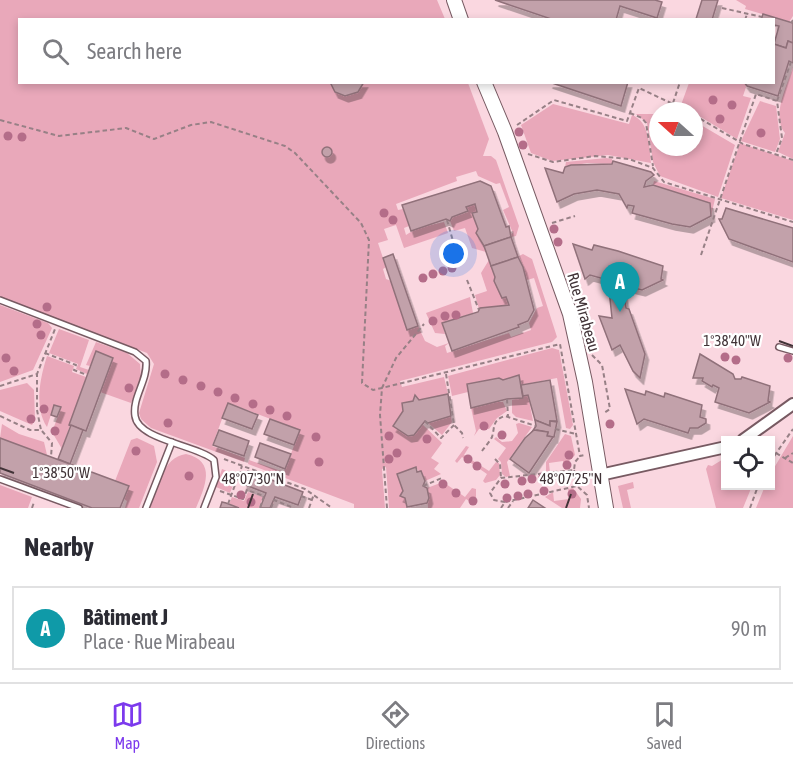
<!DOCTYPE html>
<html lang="en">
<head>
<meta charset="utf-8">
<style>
	:root { --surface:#fff; --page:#f7f7f7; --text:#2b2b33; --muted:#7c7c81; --line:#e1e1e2; --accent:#7c3aed }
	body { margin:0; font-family:"Asap Condensed",sans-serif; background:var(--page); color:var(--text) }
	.controls { position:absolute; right:18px; bottom:18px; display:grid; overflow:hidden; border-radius:0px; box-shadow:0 3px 9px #0003 }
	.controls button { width:54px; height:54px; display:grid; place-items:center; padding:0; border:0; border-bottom:2px solid var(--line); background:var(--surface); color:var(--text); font:30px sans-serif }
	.compass { position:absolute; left:649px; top:102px; width:54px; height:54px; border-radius:50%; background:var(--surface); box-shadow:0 3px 9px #0003; rotate:291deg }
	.you { position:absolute; left:454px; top:254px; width:21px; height:21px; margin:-15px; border:4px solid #fff; border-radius:50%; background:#1a73e8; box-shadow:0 0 0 9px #1a73e833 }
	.badge { display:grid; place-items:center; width:39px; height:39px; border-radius:50%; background:var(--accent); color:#fff; font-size:20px; font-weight:700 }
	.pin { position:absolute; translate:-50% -50px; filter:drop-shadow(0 2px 3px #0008) }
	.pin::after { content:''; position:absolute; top:32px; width:21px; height:18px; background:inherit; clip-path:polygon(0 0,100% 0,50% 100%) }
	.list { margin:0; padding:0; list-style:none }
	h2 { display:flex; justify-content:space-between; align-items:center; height:78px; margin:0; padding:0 24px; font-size:26px }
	h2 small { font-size:20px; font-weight:400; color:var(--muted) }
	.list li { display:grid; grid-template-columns:39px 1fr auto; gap:18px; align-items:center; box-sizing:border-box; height:84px; margin:0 12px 12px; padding:0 12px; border:2px solid var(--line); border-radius:0px }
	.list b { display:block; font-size:22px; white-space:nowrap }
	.list p { margin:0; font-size:20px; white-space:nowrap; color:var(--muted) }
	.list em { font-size:20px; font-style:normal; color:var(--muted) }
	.icon { flex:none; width:33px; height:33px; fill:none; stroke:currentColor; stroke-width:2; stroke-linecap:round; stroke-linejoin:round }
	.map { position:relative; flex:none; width:793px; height:508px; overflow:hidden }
	.search { position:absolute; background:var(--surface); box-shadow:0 3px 9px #0003; left:18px; right:18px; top:18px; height:66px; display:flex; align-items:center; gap:15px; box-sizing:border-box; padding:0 21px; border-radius:0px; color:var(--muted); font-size:22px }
	.sheet { height:174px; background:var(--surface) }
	nav { display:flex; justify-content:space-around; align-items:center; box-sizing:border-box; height:84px; border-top:2px solid var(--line); background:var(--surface); font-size:16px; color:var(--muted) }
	nav a { display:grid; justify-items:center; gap:3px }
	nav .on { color:var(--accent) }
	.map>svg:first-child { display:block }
	.green { fill:#e9a8ba }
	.building { fill:#c2a1aa; stroke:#90717a; stroke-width:1.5; filter:url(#shadow) }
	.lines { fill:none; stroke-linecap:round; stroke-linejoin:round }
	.service-casing { stroke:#775a62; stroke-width:8 }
	.minor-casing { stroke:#775a62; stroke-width:14 }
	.tertiary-casing { stroke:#775a62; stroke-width:16 }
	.path { stroke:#978086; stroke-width:2; stroke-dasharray:4.5 3; stroke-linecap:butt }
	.service { stroke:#fff; stroke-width:5 }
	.minor { stroke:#fff; stroke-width:10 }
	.tertiary { stroke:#fff; stroke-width:14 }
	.tree { fill:#b46d89 }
	.ticks { fill:none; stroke:#413337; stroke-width:2 }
	.labels { text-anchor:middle; stroke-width:4.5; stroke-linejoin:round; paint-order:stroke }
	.street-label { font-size:16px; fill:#413337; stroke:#fff }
	.ticks-label { font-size:15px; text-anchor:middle; fill:#413337; stroke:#fff; stroke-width:4.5; stroke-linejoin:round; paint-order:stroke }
</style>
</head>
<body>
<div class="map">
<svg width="793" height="508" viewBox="0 0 793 508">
	<defs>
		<filter id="shadow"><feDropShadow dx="3.5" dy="6" stdDeviation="0" flood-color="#0004"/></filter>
	</defs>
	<rect width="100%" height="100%" fill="#fad7e0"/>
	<!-- green -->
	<g class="green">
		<polygon points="0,0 437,0 445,19 20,20 20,82 468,83 489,139 483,156 491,156 496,160 519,226 516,236 511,237 510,234 513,233 503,210 509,207 500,183 496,184 478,176 476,171 456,177 457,181 396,204 398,210 403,209 409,226 404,228 406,235 417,228 444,222 448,233 404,248 396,225 384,229 388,240 378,243 386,267 383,269 386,279 391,281 407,329 418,326 425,341 437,347 449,343 445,346 447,353 509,333 511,337 531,330 529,323 537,308 543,306 534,278 527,280 519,256 523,254 532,259 557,337 552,342 400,381 402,387 444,377 448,394 419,400 415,395 413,401 402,403 403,411 393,425 408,436 414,435 422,424 442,443 431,458 439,463 434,469 441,474 425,481 416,467 397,474 403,491 400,496 405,498 407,508 389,508 386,467 382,469 385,508 354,508 354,504 248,464 249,460 284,472 300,430 228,403 212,446 245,458 244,462 151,428 141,419 139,413 154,364 147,353 0,297"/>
		<polygon points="736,0 793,0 793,16 789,22 745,9 746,6"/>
		<path d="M793,67V159L778,152L785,133C771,116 787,86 793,67Z"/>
		<polygon points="689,83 747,84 743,96 751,98 737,139 681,105"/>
		<polygon points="760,101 776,106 780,139 775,152 741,141"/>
		<path d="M553,104L629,124L632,115C650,122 649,146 651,163L608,155L552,161L531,153L521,125Z"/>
		<polygon points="636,114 658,114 658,147 694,147 694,121 735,145 718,197 660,176 653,162 647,123"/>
		<polygon points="740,143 793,161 793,220 721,198"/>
		<polygon points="606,158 612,159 612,164 587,163 565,167 566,162"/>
		<polygon points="654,181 715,199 711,216 710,203 653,185"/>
		<polygon points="475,204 477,212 473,214 478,229 476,233 480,236 486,252 472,248 465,228 454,231 450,221 452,217 468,212 466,207"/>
		<polygon points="489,260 495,277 494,281 502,298 506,297 509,305 479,309 475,295 487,291 481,273"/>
		<polygon points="470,297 473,313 442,323 445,334 435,333 426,313"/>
		<polygon points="0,305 48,323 52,328 33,370 0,382"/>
		<polygon points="59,329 89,340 80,367 89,370 87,374 76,369 78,364 49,353"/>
		<polygon points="96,342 127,353 140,364 141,380 131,403 100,392 113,358 96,351 90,366 86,365"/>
		<polygon points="552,348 559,350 573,425 570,429 566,428 557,378 521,385 519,375 503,380 498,378 467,384 468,392 452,396 448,376"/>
		<path d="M47,356L74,366L72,372L86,377L62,449L52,432L61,408L54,405L47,427C34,407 40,378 47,356Z"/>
		<polygon points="27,383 34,390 35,419 32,425 0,411 0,390"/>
		<polygon points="528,395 533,421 516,417 512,413 512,400"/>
		<polygon points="491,402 503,402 507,411 497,418 489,429 479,429 474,436 476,431 471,408"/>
		<polygon points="451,416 452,422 442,435 428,423"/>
		<polygon points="519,423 532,427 507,462 510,476 506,477 502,474 501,462 498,459 506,448 494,439 496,437 502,442 512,441 518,433 516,424"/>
		<polygon points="2,424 19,434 44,442 47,455 0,438"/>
		<polygon points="565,434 571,436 575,455 569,461 569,469 565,470 563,461 549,463 550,473 546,473 546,462"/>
		<polygon points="793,436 793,508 756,508 765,486 770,486 771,473"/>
		<polygon points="137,438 154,446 157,462 139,508 125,508 127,501 124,499 129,486 115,481 131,440"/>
		<polygon points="466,446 469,447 464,455 489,471 496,462 499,463 500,475 496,480 485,483 483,481 487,474 462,457 457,463 455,461"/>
		<path d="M186,454C217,461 205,487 196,508H150C158,489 162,457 186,454Z"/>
		<polygon points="725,458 726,486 752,486 743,508 716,508 706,469 708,465 712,466"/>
		<polygon points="222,469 237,475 230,493 216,487"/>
		<polygon points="443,482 465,497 472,488 476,489 476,503 475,505 466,499 460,508 428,508 427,488"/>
		<polygon points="633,482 634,488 627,490 631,508 623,508 618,486"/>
		<polygon points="0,485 32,497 28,508 0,508"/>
		<polygon points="573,488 581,499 580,508 562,508 545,497 553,492 554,501 569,499 568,489"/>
		<polygon points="248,492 263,497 259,508 239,508 229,504 232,497 244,501"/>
	</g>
	<!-- building -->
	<g class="building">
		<polygon points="495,0 655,0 662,2 657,18 620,6 616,20 554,20"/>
		<polygon points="702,0 718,0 712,20 696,19"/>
		<polygon points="763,14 793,23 793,43 788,41 786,48 774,44 779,26 774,25 774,20 761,20"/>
		<polygon points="788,41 793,43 793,63 789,61 778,96 747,86 744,82 774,82 774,44 786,48"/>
		<polygon points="330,82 364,82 358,92 345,96 335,92"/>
		<polygon points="549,82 628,82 621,106"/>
		<circle cx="327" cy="152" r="5"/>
		<polygon points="613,161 651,172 654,175 646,181 644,187 653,185 710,203 711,216 690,227 672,224 632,213 634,206 628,205 627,208 619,194 597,190 574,194 557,202 545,168 563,173 565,167 571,165 612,164"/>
		<polygon points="480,181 491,186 506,227 509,226 511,237 484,246 476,233 478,229 472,213 477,212 475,204 466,207 468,211 452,217 450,221 446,219 411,231 402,205"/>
		<polygon points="726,208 793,228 793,262 729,239 719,219 722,219"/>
		<polygon points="511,237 518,257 491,266 484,246"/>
		<polygon points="573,244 592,250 594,245 618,251 663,266 661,279 663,280 642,290 622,285 626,308 629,309 645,354 640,378 633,371 620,345 612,350 599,316 612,318 608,280 590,275 585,279"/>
		<polygon points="393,254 418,326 407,330 383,258"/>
		<polygon points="518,257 523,267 534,310 528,321 518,325 519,327 452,351 442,323 478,312 480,308 509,305 506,297 502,298 494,281 495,277 491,266"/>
		<polygon points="96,351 113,358 86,431 69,425"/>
		<polygon points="700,354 733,374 735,379 741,379 742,377 770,386 768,401 770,402 749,413 715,402 719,388 713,385 712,387 702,381 703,378 693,378"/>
		<polygon points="519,375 523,398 507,399 471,408 467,384 499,378 503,380"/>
		<polygon points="550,380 557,421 550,421 550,426 535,420 528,395 523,396 521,385"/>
		<polygon points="625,389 645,395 646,391 664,397 665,393 702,405 700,417 706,419 706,423 698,428 690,428 688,433 644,419 637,424"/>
		<polygon points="448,394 451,416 428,423 425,421 414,435 408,436 393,426 403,411 402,403 413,401 415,395 419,400"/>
		<polygon points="228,403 258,415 252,429 222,418"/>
		<polygon points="54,405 61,407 57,417 51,415"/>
		<polygon points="270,419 300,430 294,445 264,434"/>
		<polygon points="535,420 550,426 550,421 557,422 554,437 547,436 548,432 537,430 532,432 536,426"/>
		<polygon points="71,425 83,430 70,464 58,459"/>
		<polygon points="219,430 249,441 244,456 213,445"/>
		<polygon points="534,430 548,432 547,436 553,437 529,473 510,459 525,438"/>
		<polygon points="0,438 129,486 120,508 92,508 0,473"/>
		<polygon points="260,443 291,454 285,469 255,457"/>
		<polygon points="416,467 417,472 421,471 425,481 423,486 427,488 429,498 427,503 407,507 405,498 400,496 403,491 397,474"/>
		<polygon points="248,471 303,492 298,505 275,497 270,508 260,508 266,493 243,484"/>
		<polygon points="533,500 545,508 528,508"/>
		<polygon points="222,502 226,503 239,508 220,508"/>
	</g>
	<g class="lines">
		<!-- service casing -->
		<g class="service-casing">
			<g id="service">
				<path d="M0,300L135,352L146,361C148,381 132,397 135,416C138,440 197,445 214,460L216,477L204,508"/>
				<polyline points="779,347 793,351"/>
				<polyline points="0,479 79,508"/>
				<polyline points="146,508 172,442"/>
			</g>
		</g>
		<!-- minor casing -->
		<g class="minor-casing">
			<g id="minor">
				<polyline points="743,440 793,404"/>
				<polyline points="600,475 726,447"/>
			</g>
		</g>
		<!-- tertiary casing -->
		<g class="tertiary-casing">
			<g id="tertiary">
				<polyline points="454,0 461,20"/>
				<polyline points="484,82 505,132 570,314 585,382 606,508"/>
			</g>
		</g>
		<!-- path -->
		<g class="path">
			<polyline points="722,8 762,17"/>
			<polyline points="623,19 626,20"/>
			<polyline points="745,20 747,14"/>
			<polyline points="791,23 793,20"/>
			<polyline points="777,101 791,62"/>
			<polyline points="673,103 680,82"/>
			<polyline points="630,113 642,118 646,123 653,166"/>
			<polyline points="694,115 743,144 793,160"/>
			<polyline points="0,120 59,136 126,128 154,139 191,125 211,122 285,146 295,153 361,223 369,240 362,383 373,390 382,388 560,344 580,456 585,455"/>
			<polyline points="517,125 554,100 627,121 639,88 688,111"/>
			<polyline points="528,154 553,162 595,156 629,159 653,168 664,182 793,222"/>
			<polyline points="447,220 455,248"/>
			<polyline points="552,223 575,216"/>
			<polyline points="701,255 756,94 777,101 782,138 776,154"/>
			<polyline points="467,280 479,310"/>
			<polyline points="45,353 76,365 74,370 87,375"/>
			<polyline points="592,355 602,365 610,409 604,413"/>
			<polyline points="446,374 454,425 462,433 463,438"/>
			<polyline points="0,386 37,374 55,329"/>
			<polyline points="507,399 508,417"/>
			<polyline points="0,416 30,430 41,430 37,410 37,374"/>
			<polyline points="425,421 441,438 454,425"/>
			<polyline points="555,429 576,434"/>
			<polyline points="42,431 52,443 51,457"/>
			<path d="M482,451C485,447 490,441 492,437C495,427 492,420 505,416L536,426"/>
			<polyline points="776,453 793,463"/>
			<polyline points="785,458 793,453"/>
			<polyline points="224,459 305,489 332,508"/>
			<polyline points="495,459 500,464 501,478"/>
			<polyline points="770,462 793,429"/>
			<polyline points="574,470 577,485"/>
			<polyline points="240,472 247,475"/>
			<polyline points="423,486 442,478"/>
			<polyline points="220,491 243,499 247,490 264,496 260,508"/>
			<polyline points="301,496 312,500"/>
			<polyline points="505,502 494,500 490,493 501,478 574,470 575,462 580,456"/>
			<polyline points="228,504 242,466"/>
			<polyline points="32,508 34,502"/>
			<polyline points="271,508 274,500 294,508"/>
			<polyline points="309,508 314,494"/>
			<polyline points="387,508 380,415 382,388 396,358 424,324"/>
			<polyline points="501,508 505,502 577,486 587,495 589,508"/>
			<polyline points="508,508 513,501"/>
			<polyline points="750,508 758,486"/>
		</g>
		<!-- service -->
		<use href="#service" class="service"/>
		<!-- minor -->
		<use href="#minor" class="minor"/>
		<!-- tertiary -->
		<use href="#tertiary" class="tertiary"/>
	</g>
	<!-- trees -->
	<g class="tree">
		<circle cx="713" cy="100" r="4.5"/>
		<circle cx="732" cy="105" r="4.5"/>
		<circle cx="720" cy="119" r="4.5"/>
		<circle cx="519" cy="132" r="4.5"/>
		<circle cx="761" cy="133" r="4.5"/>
		<circle cx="8" cy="136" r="4.5"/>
		<circle cx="22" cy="137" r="4.5"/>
		<circle cx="523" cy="145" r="4.5"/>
		<circle cx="384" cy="213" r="4.5"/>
		<circle cx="393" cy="220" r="4.5"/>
		<circle cx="554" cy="229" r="4.5"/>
		<circle cx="558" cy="242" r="4.5"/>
		<circle cx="452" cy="268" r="4.5"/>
		<circle cx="443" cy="271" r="4.5"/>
		<circle cx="433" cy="274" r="4.5"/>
		<circle cx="423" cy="278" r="4.5"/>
		<circle cx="47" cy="307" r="4.5"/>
		<circle cx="456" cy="315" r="4.5"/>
		<circle cx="445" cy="316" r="4.5"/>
		<circle cx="433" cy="321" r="4.5"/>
		<circle cx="37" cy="324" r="4.5"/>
		<circle cx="41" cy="335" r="4.5"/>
		<circle cx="725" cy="357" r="4.5"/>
		<circle cx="6" cy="358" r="4.5"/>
		<circle cx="788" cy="358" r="4.5"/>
		<circle cx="736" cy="360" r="4.5"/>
		<circle cx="14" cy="371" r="4.5"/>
		<circle cx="165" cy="374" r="4.5"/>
		<circle cx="183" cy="380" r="4.5"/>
		<circle cx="201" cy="386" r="4.5"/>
		<circle cx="129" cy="388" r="4.5"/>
		<circle cx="218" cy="392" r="4.5"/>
		<circle cx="235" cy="398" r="4.5"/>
		<circle cx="253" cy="404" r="4.5"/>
		<circle cx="44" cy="409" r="4.5"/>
		<circle cx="270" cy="410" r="4.5"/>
		<circle cx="287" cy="416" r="4.5"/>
		<circle cx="31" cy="419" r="4.5"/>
		<circle cx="168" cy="423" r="4.5"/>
		<circle cx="610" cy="424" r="4.5"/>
		<circle cx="484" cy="426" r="4.5"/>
		<circle cx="55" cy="431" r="4.5"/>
		<circle cx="502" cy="435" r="4.5"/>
		<circle cx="389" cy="436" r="4.5"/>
		<circle cx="316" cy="437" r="4.5"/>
		<circle cx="427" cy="439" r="4.5"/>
		<circle cx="136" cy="451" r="4.5"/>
		<circle cx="397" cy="453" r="4.5"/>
		<circle cx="569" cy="455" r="4.5"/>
		<circle cx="389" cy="459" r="4.5"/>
		<circle cx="468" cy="459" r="4.5"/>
		<circle cx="319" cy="462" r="4.5"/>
		<circle cx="567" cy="465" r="4.5"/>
		<circle cx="477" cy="466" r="4.5"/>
		<circle cx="189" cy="476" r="4.5"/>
		<circle cx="543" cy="477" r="4.5"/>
		<circle cx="532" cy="479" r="4.5"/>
		<circle cx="522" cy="481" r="4.5"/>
		<circle cx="443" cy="484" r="4.5"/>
		<circle cx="505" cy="484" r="4.5"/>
		<circle cx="544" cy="491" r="4.5"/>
		<circle cx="456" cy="493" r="4.5"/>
		<circle cx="528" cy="494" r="4.5"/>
		<circle cx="572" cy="494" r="4.5"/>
		<circle cx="241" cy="495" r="4.5"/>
		<circle cx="518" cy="496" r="4.5"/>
		<circle cx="507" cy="498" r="4.5"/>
		<circle cx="473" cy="501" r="4.5"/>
		<circle cx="251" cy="502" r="4.5"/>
	</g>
	<!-- ticks -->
	<path class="ticks" d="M779,341L793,346M0,468L14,473M248,508L253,494M566,508L571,494"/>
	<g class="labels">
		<!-- street labels -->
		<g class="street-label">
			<text transform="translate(584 312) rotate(74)" y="6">Rue Mirabeau</text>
		</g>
	</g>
	<g class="ticks-label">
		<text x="732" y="346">1°38'40"W</text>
		<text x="61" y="478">1°38'50"W</text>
		<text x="253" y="484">48°07'30"N</text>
		<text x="571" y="484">48°07'25"N</text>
	</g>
</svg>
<div class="controls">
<button><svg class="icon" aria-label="locate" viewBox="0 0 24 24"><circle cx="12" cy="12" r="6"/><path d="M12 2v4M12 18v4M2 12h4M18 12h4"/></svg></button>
</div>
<svg class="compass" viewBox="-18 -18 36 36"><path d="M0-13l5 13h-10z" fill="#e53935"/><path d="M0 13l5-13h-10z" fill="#7c7c81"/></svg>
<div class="you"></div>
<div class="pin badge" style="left:620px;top:312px;background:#0f9aa8">A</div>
<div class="search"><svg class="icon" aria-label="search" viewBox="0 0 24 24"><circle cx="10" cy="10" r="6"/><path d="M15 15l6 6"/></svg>Search here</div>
</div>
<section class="sheet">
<h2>Nearby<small></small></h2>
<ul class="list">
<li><span class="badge" style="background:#0f9aa8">A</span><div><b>Bâtiment J</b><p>Place · Rue Mirabeau</p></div><em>90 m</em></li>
</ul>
</section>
<nav>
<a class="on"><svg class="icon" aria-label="map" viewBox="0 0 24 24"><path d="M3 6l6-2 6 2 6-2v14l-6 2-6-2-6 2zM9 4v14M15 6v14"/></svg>Map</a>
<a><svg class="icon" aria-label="directions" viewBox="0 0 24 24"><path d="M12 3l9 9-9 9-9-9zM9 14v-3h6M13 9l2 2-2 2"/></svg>Directions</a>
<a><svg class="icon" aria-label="saved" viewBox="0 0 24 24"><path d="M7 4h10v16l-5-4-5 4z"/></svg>Saved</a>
</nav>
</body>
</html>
